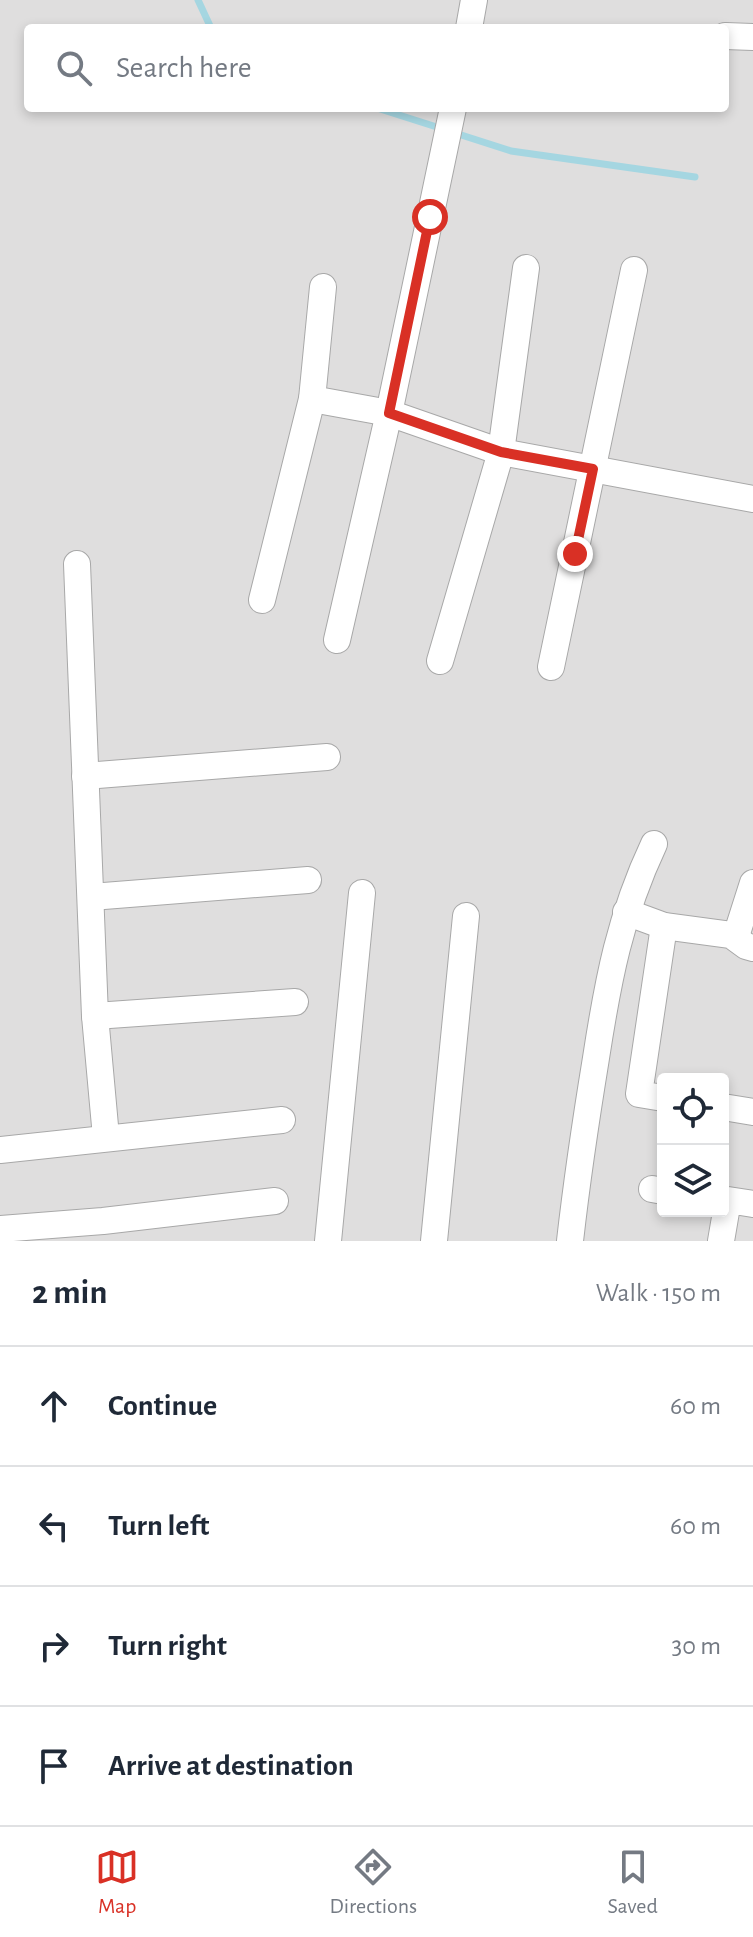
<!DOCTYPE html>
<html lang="en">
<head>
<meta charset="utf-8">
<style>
	:root { --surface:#fff; --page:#f2f2f3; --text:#1f2937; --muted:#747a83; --line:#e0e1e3; --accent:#d93025 }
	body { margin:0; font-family:"Alegreya Sans",sans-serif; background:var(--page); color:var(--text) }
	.controls { position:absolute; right:24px; bottom:24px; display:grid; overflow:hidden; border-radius:8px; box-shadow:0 4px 12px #0003 }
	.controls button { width:72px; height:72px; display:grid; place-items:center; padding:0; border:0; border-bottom:2px solid var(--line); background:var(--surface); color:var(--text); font:40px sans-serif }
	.stop { position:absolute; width:24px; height:24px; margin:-18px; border:6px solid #d93025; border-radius:50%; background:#fff }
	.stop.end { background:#d93025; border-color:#fff; box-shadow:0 2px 8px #0008 }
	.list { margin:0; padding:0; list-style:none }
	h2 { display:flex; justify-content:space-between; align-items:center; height:104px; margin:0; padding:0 32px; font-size:34px }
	h2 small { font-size:26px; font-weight:400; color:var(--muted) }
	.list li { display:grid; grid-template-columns:52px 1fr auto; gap:24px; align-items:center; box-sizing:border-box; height:120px; padding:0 32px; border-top:2px solid var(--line) }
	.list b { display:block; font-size:30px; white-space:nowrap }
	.list em { font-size:26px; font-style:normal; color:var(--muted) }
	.icon { flex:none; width:44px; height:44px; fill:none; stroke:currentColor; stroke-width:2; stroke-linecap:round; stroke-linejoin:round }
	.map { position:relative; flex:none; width:753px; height:1241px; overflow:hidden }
	.search { position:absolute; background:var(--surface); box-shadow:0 4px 12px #0003; left:24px; right:24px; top:24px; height:88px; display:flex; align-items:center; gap:20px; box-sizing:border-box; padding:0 28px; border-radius:8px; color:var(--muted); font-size:30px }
	.sheet { height:584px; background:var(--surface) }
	nav { display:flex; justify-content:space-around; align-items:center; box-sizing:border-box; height:112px; border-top:2px solid var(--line); background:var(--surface); font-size:22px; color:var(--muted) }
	nav a { display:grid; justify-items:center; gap:4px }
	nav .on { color:var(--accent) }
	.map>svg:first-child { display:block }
	.residential { fill:#dfdede; fill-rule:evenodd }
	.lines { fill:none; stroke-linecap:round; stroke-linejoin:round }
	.stream { stroke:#a5d6e1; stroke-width:7 }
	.minor-casing { stroke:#a8a8a8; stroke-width:28 }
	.minor { stroke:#fff; stroke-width:26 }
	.route { stroke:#d93025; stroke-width:10 }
</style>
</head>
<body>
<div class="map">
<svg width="753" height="1241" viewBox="0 0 753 1241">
	<rect width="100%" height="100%" fill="#f2eee7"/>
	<!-- residential -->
	<path class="residential" d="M0,0H753V1241H0ZM28,28H725V108H28ZM663,1079H723V1211H663Z"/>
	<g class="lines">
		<!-- stream -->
		<g class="stream">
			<polyline points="198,0 211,28"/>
			<polyline points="377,108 443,129"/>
			<polyline points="455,133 511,151 695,177"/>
		</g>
		<!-- minor casing -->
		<g class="minor-casing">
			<g id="minor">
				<polyline points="469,28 474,0"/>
				<polyline points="725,36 753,37"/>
				<polyline points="312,399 389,413 501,452 753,499"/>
				<polyline points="77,564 95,1016 106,1137"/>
				<polyline points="262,600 312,399 323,287"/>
				<polyline points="337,640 389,413 453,108"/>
				<polyline points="440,661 501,452 526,268"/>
				<polyline points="551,667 634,270"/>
				<polyline points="85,776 327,757"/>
				<polyline points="91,897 308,880"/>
				<polyline points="626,912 664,926 731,935 746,946 753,948"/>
				<polyline points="731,935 738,930 753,883"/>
				<polyline points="95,1016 295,1002"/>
				<polyline points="663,1098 639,1094 664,926"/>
				<polyline points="723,1107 753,1112"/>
				<polyline points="0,1150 282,1120"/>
				<polyline points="652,1189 663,1191"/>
				<polyline points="0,1229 103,1221 275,1201"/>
				<polyline points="328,1241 362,893"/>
				<polyline points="434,1241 466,916"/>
				<path d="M570,1241C577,1179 586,1119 596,1058C608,980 620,916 654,844"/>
				<polyline points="721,1241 728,1200 753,1204"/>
			</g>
		</g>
		<!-- minor -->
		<use href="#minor" class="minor"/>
	</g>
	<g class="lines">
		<!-- route -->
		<polyline class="route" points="430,217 389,413 501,452 593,469 575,554"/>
	</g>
</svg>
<div class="controls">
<button><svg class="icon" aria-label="locate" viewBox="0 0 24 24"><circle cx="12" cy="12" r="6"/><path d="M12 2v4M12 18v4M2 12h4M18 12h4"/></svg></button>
<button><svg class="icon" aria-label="layers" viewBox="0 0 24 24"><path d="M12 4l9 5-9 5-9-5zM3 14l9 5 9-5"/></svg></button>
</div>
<div class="stop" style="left:430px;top:217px"></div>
<div class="stop end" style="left:575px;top:554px"></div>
<div class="search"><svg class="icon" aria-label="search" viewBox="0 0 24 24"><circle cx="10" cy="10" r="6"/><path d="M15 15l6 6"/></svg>Search here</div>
</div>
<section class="sheet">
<h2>2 min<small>Walk · 150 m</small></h2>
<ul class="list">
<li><svg class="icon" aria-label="ahead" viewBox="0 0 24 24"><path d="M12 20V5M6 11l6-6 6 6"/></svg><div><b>Continue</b></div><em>60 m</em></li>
<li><svg class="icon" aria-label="left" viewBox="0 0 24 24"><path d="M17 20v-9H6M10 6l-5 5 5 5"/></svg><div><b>Turn left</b></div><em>60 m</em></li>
<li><svg class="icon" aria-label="right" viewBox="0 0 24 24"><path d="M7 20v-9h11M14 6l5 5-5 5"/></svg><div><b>Turn right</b></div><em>30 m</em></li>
<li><svg class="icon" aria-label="arrive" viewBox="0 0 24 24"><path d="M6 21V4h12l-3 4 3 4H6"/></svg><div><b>Arrive at destination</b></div></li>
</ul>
</section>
<nav>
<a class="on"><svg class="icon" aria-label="map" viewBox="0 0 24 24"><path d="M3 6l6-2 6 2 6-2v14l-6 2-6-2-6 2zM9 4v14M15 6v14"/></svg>Map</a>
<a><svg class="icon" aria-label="directions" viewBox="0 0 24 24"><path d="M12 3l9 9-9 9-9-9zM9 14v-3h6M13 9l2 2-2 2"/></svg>Directions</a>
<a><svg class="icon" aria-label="saved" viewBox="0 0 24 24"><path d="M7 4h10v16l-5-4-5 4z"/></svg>Saved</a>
</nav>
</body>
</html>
